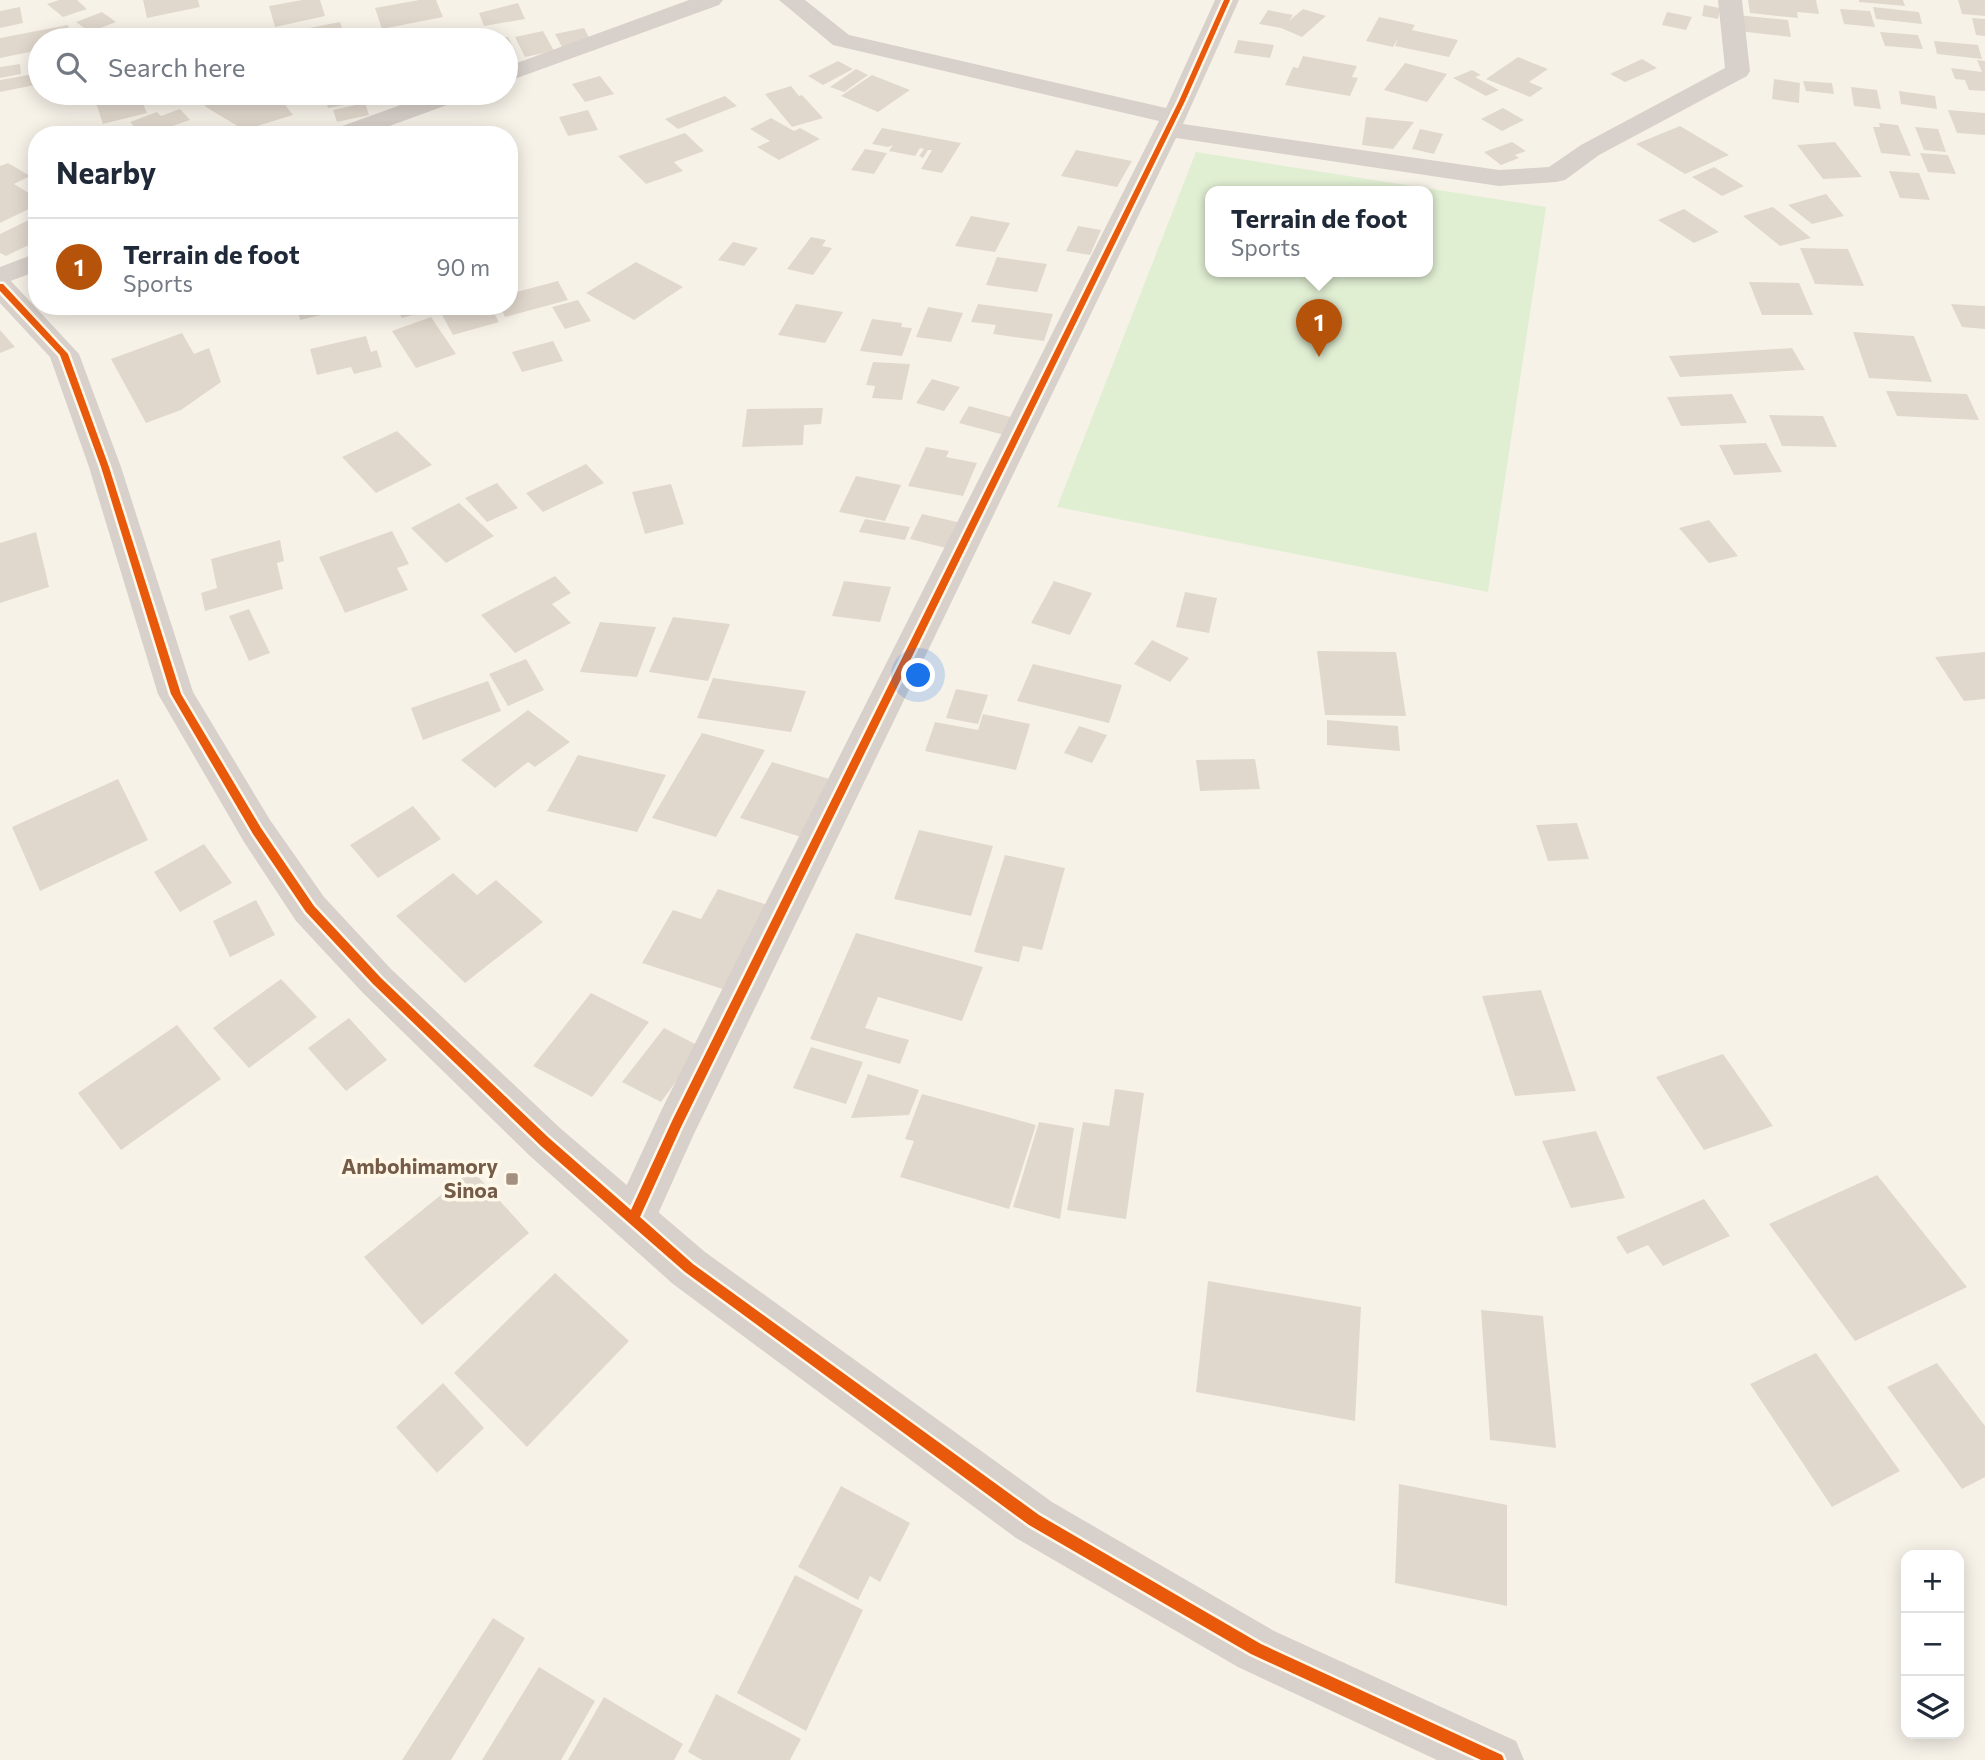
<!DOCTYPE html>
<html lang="en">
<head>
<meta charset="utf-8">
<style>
	:root { --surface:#fff; --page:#f6f6f7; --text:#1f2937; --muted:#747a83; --line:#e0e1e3; --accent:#b45309 }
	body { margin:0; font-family:Commissioner,sans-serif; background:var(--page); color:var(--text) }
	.controls { position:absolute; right:21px; bottom:21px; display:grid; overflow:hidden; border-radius:14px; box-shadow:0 4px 18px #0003 }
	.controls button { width:63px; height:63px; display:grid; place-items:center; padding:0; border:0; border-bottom:2px solid var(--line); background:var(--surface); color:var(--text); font:35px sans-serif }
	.you { position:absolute; left:919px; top:676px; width:24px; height:24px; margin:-18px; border:5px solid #fff; border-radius:50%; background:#1a73e8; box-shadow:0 0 0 10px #1a73e833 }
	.badge { display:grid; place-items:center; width:46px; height:46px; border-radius:50%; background:var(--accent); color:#fff; font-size:23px; font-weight:700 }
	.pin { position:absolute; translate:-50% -58px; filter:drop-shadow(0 2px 4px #0008) }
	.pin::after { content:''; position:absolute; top:37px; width:24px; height:21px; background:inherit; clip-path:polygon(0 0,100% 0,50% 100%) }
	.popup { position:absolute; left:1205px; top:186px; width:228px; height:91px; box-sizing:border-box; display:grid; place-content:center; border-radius:14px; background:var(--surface); filter:drop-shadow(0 2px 5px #0005); font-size:23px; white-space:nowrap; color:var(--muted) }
	.popup b { font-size:26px; color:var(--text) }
	.popup::after { content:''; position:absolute; left:50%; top:100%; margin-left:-14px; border:14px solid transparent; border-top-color:var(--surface) }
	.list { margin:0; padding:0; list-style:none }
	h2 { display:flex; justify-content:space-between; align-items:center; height:91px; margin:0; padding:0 28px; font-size:30px }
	h2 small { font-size:23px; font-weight:400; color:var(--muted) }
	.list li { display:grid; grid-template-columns:46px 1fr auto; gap:21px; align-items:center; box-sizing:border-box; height:98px; padding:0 28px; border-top:2px solid var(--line) }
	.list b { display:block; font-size:26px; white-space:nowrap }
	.list p { margin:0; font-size:23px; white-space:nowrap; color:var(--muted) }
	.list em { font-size:23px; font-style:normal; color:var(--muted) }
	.icon { flex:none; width:38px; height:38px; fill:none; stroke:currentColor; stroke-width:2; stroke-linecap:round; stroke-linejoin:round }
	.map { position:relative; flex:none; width:1985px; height:1760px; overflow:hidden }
	.search { position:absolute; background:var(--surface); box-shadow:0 4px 18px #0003; left:28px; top:28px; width:490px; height:77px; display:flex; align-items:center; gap:18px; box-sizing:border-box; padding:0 24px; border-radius:38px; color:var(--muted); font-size:26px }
	.panel { position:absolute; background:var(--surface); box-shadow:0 4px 18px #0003; left:28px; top:126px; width:490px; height:189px; border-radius:28px }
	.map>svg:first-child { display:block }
	.green { fill:#e0eed2; fill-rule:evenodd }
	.building { fill:#e1d8cd }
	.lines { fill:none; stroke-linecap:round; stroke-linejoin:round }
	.street { fill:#d8d0ca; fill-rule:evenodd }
	.secondary { fill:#d8d0ca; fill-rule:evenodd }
	.cycleway-casing { stroke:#fff8e9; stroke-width:5 }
	.cycleway { fill:#e8590c; fill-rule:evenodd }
	.poi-dot { fill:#a29080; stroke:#fff8e9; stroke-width:2.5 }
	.labels { text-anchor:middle; stroke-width:7; stroke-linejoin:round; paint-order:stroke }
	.poi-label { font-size:21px; font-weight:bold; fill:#755c48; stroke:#fff8e9; text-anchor:end }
</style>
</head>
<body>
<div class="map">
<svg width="1985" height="1760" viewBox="0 0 1985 1760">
	<rect width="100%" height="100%" fill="#f7f2e8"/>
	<!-- green -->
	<path class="green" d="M1196,152L1546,207L1488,592L1057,507ZM1210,191H1428V271H1210Z"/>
	<!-- building -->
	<g class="building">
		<polygon points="59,0 77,0 87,9 63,17 47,4"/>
		<polygon points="143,0 198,0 200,7 147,18"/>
		<polygon points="302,0 320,0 325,16 275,27 269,6"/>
		<polygon points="419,0 436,0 443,17 382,29 375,8"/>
		<polygon points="1748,0 1816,0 1819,14 1797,12 1798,18 1750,13"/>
		<polygon points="1859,0 1903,0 1905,6 1859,2"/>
		<polygon points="1958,0 1985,0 1985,16 1962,14"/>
		<polygon points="518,3 525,19 484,26 479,13"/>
		<polygon points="1704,5 1720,8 1718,19 1702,16"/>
		<polygon points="20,7 23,23 0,28 0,11"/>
		<polygon points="1873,7 1919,12 1922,24 1876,19"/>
		<polygon points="1303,9 1326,16 1302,37 1281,28 1259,24 1268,10 1293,15 1289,21"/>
		<polygon points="1840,9 1870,11 1875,27 1844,24"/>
		<polygon points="102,12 116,22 90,32 76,22"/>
		<polygon points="1667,12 1692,17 1686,30 1662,25"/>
		<polygon points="1736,15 1788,20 1791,37 1738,31"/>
		<polygon points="1379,17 1415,25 1412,30 1458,40 1449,57 1395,46 1398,38 1393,47 1366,41"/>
		<polygon points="1972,18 1985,19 1985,36 1976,35"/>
		<polygon points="340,22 346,40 303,40 299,30"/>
		<polygon points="68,25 70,40 40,40 40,50 0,58 0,38"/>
		<polygon points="584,28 591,41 562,47 555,34"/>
		<polygon points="291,30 294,39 256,40 255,37"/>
		<polygon points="226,31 230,40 192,40 192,39"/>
		<polygon points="543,31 554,51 525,57 515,37"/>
		<polygon points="1880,32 1918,35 1923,49 1885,46"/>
		<polygon points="508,37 516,53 506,55 506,40 498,39"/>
		<polygon points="1238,40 1274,45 1270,58 1234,53"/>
		<polygon points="1934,41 1978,45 1982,59 1937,54"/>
		<polygon points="1303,56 1357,66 1352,77 1358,78 1350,96 1285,85 1293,67 1298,68"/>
		<polygon points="1518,57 1548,69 1529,82 1543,88 1530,97 1486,79"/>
		<polygon points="1642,59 1657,68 1625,82 1610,74"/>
		<polygon points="1977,60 1985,61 1985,91 1969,90 1965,80 1955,79 1951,68 1982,72"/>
		<polygon points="838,61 853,69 823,85 808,76"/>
		<polygon points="1405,63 1447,74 1427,102 1384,90"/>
		<polygon points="20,64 21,74 0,78 0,67"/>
		<polygon points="856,69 868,75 844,92 830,87"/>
		<polygon points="1472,70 1481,75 1475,77 1499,90 1486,96 1453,78"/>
		<polygon points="40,73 40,84 0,92 0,80"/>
		<polygon points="872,75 910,90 878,112 841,96"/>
		<polygon points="600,76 614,94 585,102 572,84"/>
		<polygon points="1774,79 1800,83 1799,103 1772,99"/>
		<polygon points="1803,81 1832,83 1834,94 1806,91"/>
		<polygon points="791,86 799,96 802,95 823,118 792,127 765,94"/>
		<polygon points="1851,87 1877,90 1881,109 1854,106"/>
		<polygon points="1899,91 1935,96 1937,109 1901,104"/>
		<polygon points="138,93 147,113 103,124 96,103"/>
		<polygon points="197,93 276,93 293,115 244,130 206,107"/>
		<polygon points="323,93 356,93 359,102 328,108"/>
		<polygon points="360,93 398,93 399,96 363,103"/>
		<polygon points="725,96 737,106 678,129 665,119"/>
		<polygon points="365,103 369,115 337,122 333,110"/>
		<polygon points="1503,108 1524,120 1502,131 1481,119"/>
		<polygon points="180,109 190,120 146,135 141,135 130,122 157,112 161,116"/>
		<polygon points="588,110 598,130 568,136 559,117"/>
		<polygon points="1948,110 1985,113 1985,135 1957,133"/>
		<polygon points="1366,117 1414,122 1393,149 1362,145"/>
		<polygon points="771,118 794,131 800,128 820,139 779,160 757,147 770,141 750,129"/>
		<polygon points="1879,123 1898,125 1911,156 1881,153 1873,127 1880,127"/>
		<polygon points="1680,126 1729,155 1685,174 1636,144"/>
		<polygon points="1915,127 1938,129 1946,152 1924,150"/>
		<polygon points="882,128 961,143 942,173 921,169 932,150 928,150 923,158 919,156 924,149 920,148 915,156 889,151 893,145 888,147 872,144"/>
		<polygon points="1420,129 1443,134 1434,154 1412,149"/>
		<polygon points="685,133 704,151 674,162 683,171 646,184 618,156"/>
		<polygon points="1512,142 1526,151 1515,155 1519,158 1501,165 1484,152"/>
		<polygon points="1835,142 1862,177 1823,179 1797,145"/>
		<polygon points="865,149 887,153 874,174 851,170"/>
		<polygon points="1076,150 1132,161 1117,187 1061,176"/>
		<polygon points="1920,153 1948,155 1956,174 1928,172"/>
		<polygon points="8,163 30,176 14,184 37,198 37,205 0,223 0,166"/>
		<polygon points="1714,167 1744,186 1722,196 1692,177"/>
		<polygon points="1889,171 1919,173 1930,200 1900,198"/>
		<polygon points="1826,194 1844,216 1812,224 1788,205"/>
		<polygon points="1773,207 1811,238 1780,246 1743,216"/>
		<polygon points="1684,209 1719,232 1694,243 1658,220"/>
		<polygon points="37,216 37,241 6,256 0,253 0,234"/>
		<polygon points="971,216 1010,223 995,252 955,246"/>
		<polygon points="1078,226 1101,230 1090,255 1066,251"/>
		<polygon points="811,237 826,240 822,246 832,248 813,275 787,269"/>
		<polygon points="733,242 758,248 744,266 718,260"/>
		<polygon points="1800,248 1848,249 1864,286 1815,284"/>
		<polygon points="997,257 1047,264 1037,292 986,285"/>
		<polygon points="636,262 683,287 634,320 586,293"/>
		<polygon points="558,281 568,300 505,317 500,306 509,306 509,294"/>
		<polygon points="1749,282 1799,283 1813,315 1762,315"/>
		<polygon points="578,300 591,321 565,329 552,307"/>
		<polygon points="796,304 843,312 825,343 778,335"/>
		<polygon points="978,304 1053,314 1044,341 993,334 996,325 971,322"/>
		<polygon points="1951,304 1985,306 1985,329 1962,327"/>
		<polygon points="297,306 345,306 346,309 300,320"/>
		<polygon points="395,306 440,306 440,307 402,318"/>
		<polygon points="456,306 490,306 499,322 453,335 440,311"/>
		<polygon points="928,307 963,313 951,342 916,337"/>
		<polygon points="431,317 456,354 416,368 392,331"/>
		<polygon points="872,319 902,323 901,327 912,328 902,356 860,351"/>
		<polygon points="0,330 15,347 0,353"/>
		<polygon points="1853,332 1914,336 1932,382 1869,378"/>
		<polygon points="182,333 194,354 209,348 221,382 181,410 146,423 111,359"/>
		<polygon points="366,336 371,352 377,350 382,367 354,374 351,367 317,375 310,349"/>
		<polygon points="553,341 563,361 522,372 512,352"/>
		<polygon points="1792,348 1805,370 1680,377 1669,356"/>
		<polygon points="873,362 910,364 902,400 872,398 875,386 866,385"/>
		<polygon points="932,379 960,387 944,411 916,403"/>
		<polygon points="1886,391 1967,394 1979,420 1897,416"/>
		<polygon points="1732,394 1747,423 1681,426 1667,397"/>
		<polygon points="969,406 1018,419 1008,436 959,423"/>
		<polygon points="823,408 821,424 804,425 803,445 742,447 747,409"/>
		<polygon points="1769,415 1823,416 1837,447 1782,446"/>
		<polygon points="397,431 432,465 376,493 342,457"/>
		<polygon points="1766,443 1782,472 1734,475 1719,445"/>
		<polygon points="926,447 949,451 946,457 977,463 963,496 908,486"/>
		<polygon points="586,464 604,483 543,512 526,493"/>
		<polygon points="856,476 901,485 885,521 839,512"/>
		<polygon points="497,483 518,508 487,522 465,498"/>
		<polygon points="671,484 684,524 645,534 632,492"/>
		<polygon points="459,503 494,536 446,563 411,528"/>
		<polygon points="922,514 966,524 954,550 910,539"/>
		<polygon points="865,519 910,527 905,540 859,532"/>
		<polygon points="1709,520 1738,556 1709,563 1679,528"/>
		<polygon points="392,531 409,564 397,568 408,590 345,613 319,557"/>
		<polygon points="36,532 49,587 0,603 0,543"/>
		<polygon points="280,540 284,561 277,563 283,589 205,611 201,593 217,588 211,559"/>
		<polygon points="555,576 571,593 552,604 571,623 515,653 481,615"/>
		<polygon points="844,581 891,587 880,622 832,616"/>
		<polygon points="1054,581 1092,593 1070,635 1031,623"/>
		<polygon points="1185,592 1217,598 1209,633 1176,627"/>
		<polygon points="249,609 270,653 249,661 229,616"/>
		<polygon points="673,617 730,624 708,681 649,672"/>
		<polygon points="600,622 656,627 637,677 580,672"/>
		<polygon points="1152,640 1189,658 1170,682 1134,664"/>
		<polygon points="1317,651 1396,652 1406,716 1325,715"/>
		<polygon points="1985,652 1985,699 1964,701 1935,657"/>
		<polygon points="526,659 544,690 508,706 489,674"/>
		<polygon points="1033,664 1122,685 1109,723 1017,701"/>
		<polygon points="713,678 806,691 791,732 697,718"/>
		<polygon points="488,681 501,711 423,740 411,708"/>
		<polygon points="956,689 988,695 978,724 946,718"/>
		<polygon points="528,710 570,742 535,767 528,762 495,788 461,760"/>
		<polygon points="983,714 1030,724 1016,770 925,751 935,722 978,730"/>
		<polygon points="1327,720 1398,726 1400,751 1327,745"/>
		<polygon points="1079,726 1107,735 1092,763 1064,753"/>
		<polygon points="702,733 765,750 716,837 652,818"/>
		<polygon points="578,755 666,775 637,832 547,811"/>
		<polygon points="1255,759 1260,789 1200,791 1196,760"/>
		<polygon points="772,762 843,783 811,840 740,818"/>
		<polygon points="118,779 148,840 40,891 12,827"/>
		<polygon points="413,806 441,839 378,878 350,845"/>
		<polygon points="1577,823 1589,859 1548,861 1536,825"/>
		<polygon points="919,830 993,846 971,916 894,899"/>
		<polygon points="204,844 232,883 180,912 154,872"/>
		<polygon points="1005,855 1065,868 1042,950 1023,946 1019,962 974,952"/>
		<polygon points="453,873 477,895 496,880 543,922 465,983 396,916"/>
		<polygon points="718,889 774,907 729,991 642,963 673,910 701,919"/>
		<polygon points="256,900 275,935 230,957 213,921"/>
		<polygon points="856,933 983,967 962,1021 878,997 865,1028 909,1040 900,1064 810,1039"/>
		<polygon points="281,979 317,1017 249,1068 213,1028"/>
		<polygon points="1541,990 1576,1091 1515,1096 1482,996"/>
		<polygon points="591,993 649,1022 592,1097 533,1066"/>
		<polygon points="349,1018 387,1060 346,1091 308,1048"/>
		<polygon points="177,1025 221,1079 121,1150 78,1093"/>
		<polygon points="664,1028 701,1047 661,1102 622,1082"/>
		<polygon points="811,1047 863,1062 846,1104 793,1088"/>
		<polygon points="1723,1054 1773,1126 1704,1150 1656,1077"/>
		<polygon points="868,1074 919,1090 909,1115 851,1118"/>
		<polygon points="1115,1089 1144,1093 1126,1219 1067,1210 1083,1122 1109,1126"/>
		<polygon points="922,1094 1036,1125 1009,1209 900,1177 914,1141 905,1139"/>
		<polygon points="1039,1122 1074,1128 1060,1219 1013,1207"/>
		<polygon points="1596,1131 1625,1198 1571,1208 1542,1141"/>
		<polygon points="472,1170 529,1233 422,1325 364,1257"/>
		<polygon points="1877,1175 1967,1287 1855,1341 1769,1224"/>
		<polygon points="1704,1199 1730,1236 1663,1266 1648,1245 1627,1254 1616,1237"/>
		<polygon points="555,1273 629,1341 527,1447 454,1373"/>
		<polygon points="1208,1281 1361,1307 1355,1421 1196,1392"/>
		<polygon points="1481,1310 1543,1316 1556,1448 1490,1440"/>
		<polygon points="1816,1353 1900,1471 1832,1507 1750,1384"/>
		<polygon points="1937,1363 1985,1426 1985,1477 1962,1489 1887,1387"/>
		<polygon points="443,1383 484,1428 437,1473 396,1427"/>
		<polygon points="1399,1484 1507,1505 1507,1606 1395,1583"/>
		<polygon points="841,1486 910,1523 880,1582 870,1576 858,1600 798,1567"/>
		<polygon points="795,1575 863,1610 806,1731 737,1693"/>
		<polygon points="493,1618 525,1638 451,1760 402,1760"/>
		<polygon points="539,1667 595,1701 561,1760 482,1760"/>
		<polygon points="716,1694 801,1739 790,1760 702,1760 688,1752"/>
		<polygon points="604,1697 683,1744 674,1760 568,1760"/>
	</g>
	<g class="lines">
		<!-- street -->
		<g class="street">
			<polygon points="689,0 723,0 719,5 506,82 506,67"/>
			<polygon points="779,0 805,0 849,35 1166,108 1215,0 1239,0 1183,124 1499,170 1549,167 1581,145 1725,68 1718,0 1742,0 1750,71 1747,76 1599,155 1565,180 1556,182 1499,186 1176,138 693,1136 649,1234 633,1240 617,1234 611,1219 662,1109 1159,121 833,45"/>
			<polygon points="434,93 469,93 466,98 365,135 327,135 331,130"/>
			<polygon points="37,253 37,271 0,285 0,267"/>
		</g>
		<!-- secondary -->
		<polygon class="secondary" points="0,277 10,280 79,354 121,467 193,692 270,820 324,897 391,969 560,1128 705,1252 1052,1502 1274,1631 1516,1741 1524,1760 1437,1760 1238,1667 1016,1538 673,1284 530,1156 363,993 296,921 244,842 158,694 89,467 50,357 0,303"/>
		<!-- cycleway casing -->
		<g class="cycleway-casing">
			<polygon id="cycleway" points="1224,0 1230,0 1185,101 681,1127 640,1217 693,1264 1039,1515 1261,1644 1502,1755 1504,1760 1481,1760 1251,1654 1029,1525 685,1272 541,1146 373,984 306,912 253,834 171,694 101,467 60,355 0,291 0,284 3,284 68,354 109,467 181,694 261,828 314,906 381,978 549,1138 631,1210 673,1119 1179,101"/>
		</g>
		<!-- cycleway -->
		<use href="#cycleway" class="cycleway"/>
	</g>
	<!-- markers -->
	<rect class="poi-dot" x="505" y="1172" width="14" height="14" rx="3.5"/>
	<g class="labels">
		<!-- poi labels -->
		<g class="poi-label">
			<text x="498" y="1174">Ambohimamory<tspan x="498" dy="24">Sinoa</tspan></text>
		</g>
	</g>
</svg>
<div class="controls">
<button>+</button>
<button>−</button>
<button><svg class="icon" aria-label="layers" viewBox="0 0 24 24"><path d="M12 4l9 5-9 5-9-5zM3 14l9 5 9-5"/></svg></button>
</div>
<div class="you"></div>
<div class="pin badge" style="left:1319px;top:357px">1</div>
<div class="popup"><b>Terrain de foot</b>Sports</div>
<div class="search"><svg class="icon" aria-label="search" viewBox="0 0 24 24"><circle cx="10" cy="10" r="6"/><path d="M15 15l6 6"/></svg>Search here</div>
<section class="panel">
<h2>Nearby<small></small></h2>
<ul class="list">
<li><span class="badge">1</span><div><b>Terrain de foot</b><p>Sports</p></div><em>90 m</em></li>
</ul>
</section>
</div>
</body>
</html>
